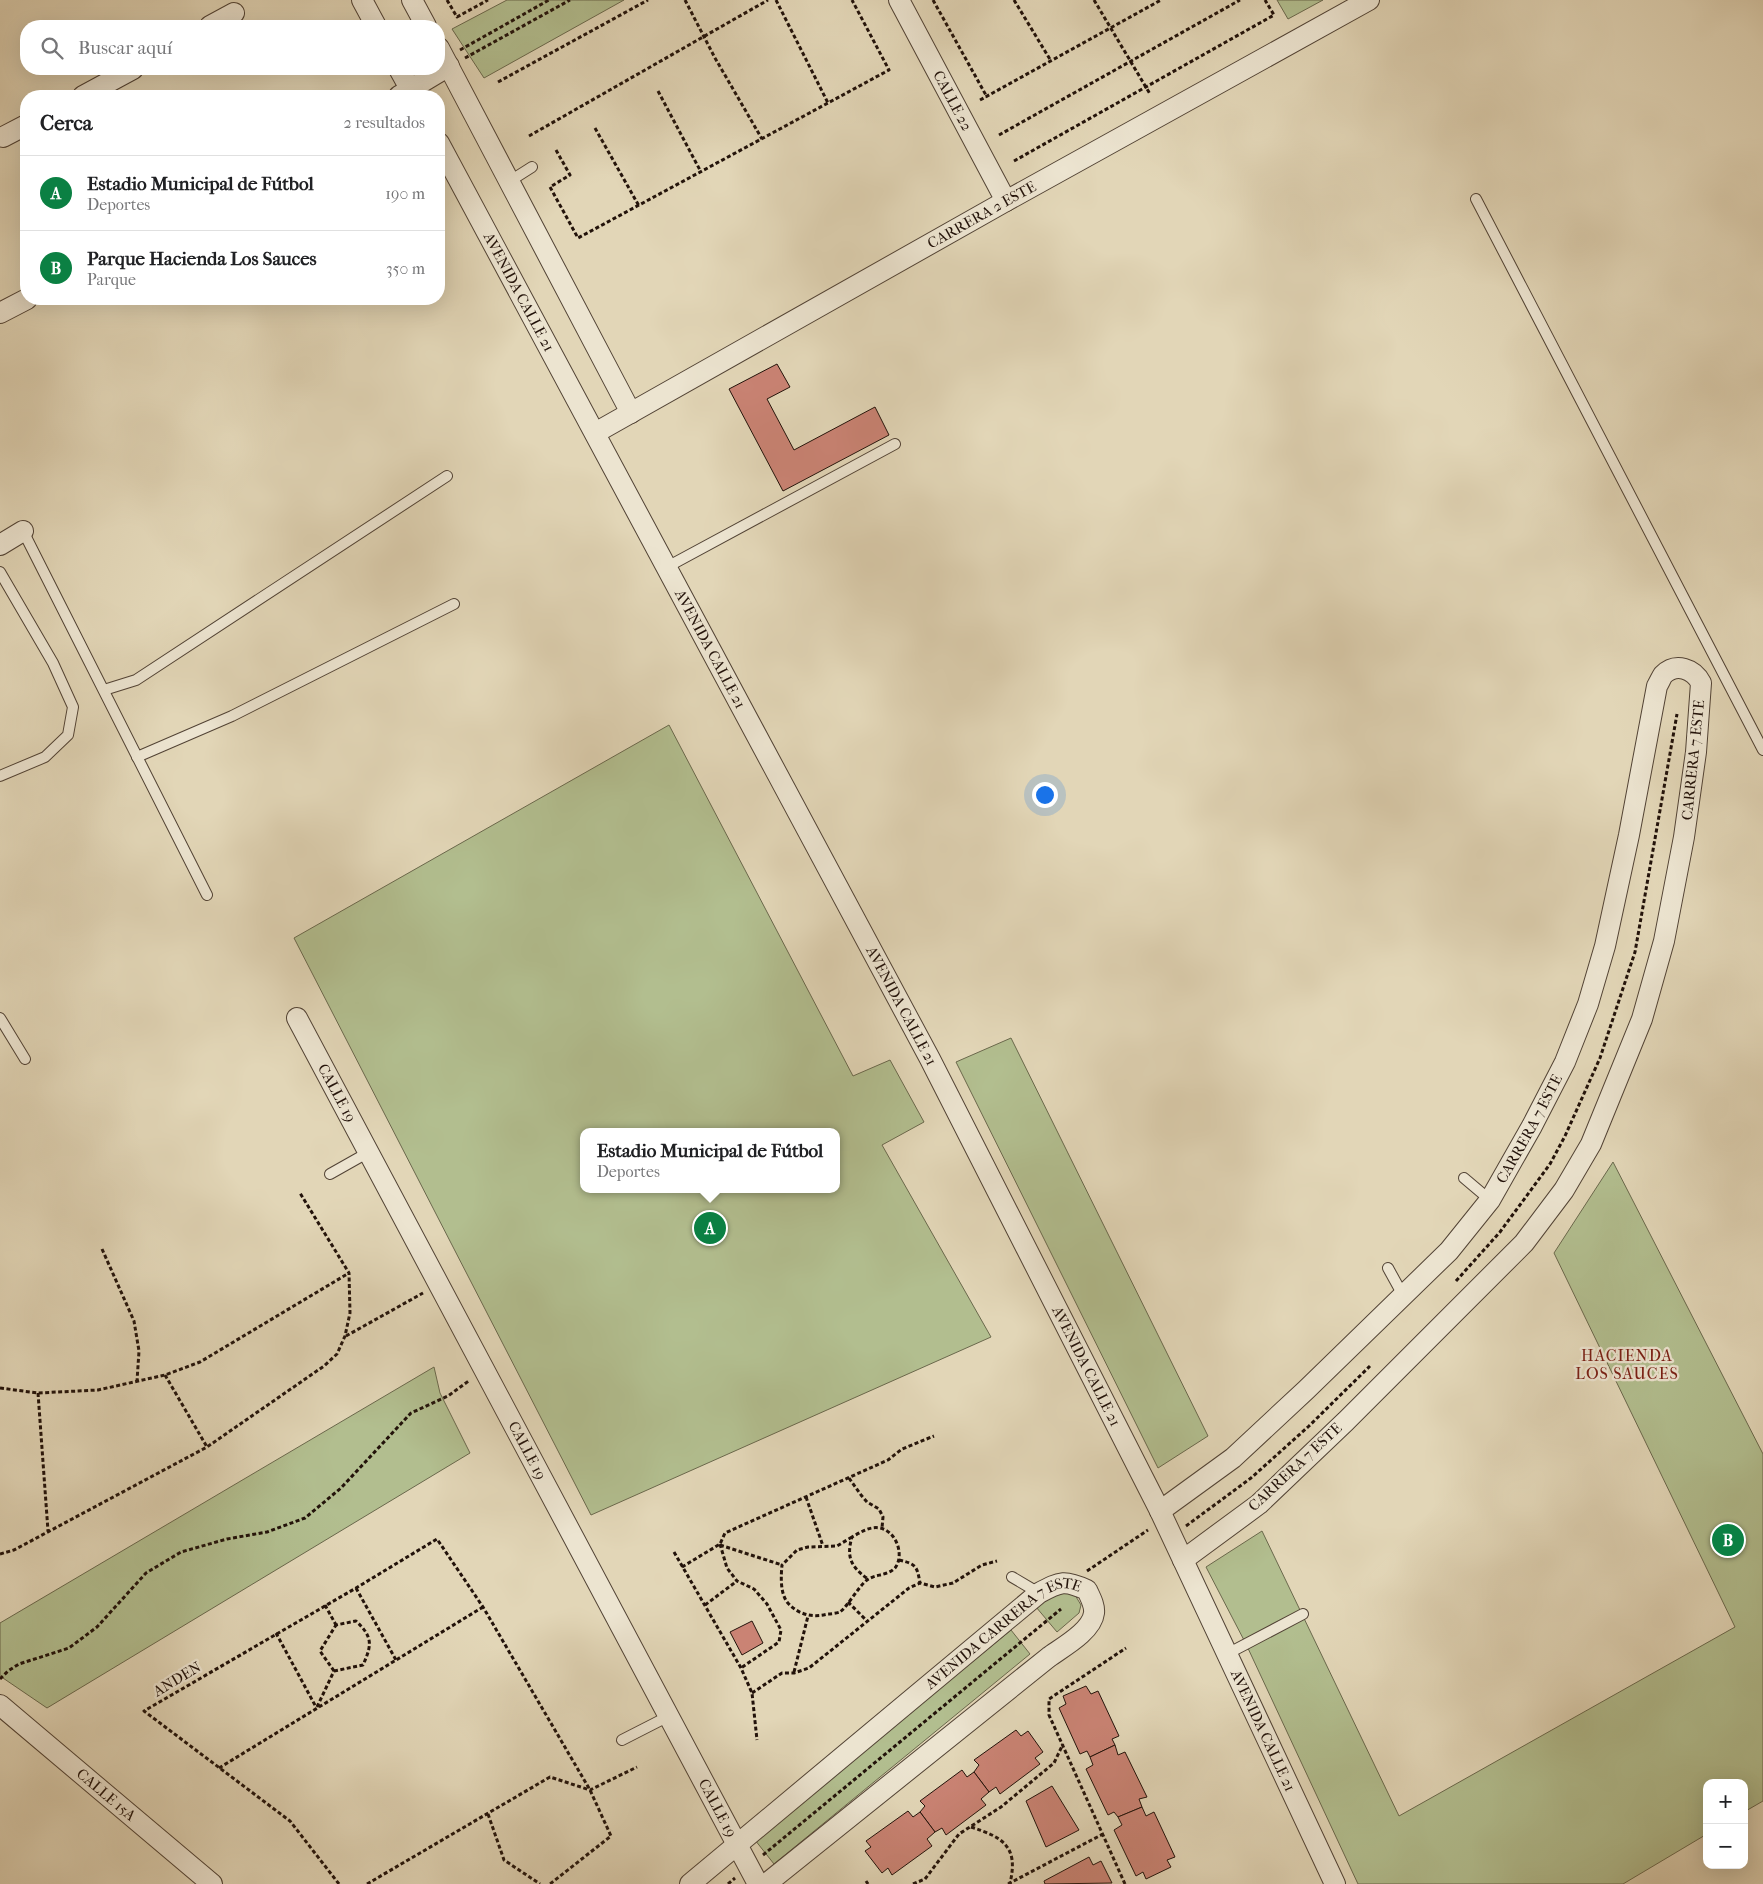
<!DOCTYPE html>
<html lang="es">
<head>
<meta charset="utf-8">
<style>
	:root { --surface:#fff; --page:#f6f6f6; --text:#202124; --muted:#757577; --line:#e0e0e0; --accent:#0b8043 }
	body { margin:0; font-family:"IM FELL French Canon",serif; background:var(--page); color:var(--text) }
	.controls { position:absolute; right:15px; bottom:15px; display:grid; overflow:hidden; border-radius:10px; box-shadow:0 5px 20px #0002 }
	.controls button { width:45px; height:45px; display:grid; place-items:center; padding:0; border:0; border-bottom:1px solid var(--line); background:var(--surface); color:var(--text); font:25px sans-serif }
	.you { position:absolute; left:1044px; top:794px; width:18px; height:18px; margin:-12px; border:4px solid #fff; border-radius:50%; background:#1a73e8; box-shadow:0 0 0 8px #1a73e833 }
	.badge { display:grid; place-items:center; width:32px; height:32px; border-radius:50%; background:var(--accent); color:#fff; font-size:16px; font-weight:700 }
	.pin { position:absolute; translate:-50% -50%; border:2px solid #fff; box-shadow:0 1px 5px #0006 }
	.popup { position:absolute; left:580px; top:1128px; width:260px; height:65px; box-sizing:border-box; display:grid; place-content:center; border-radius:10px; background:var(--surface); filter:drop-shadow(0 1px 4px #0005); font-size:16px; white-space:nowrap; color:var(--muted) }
	.popup b { font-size:19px; color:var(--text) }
	.popup::after { content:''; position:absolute; left:50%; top:100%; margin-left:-10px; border:10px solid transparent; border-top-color:var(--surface) }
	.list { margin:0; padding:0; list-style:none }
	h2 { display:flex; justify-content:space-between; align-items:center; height:65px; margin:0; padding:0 20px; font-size:21px }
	h2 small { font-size:16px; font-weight:400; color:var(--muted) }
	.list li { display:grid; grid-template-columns:32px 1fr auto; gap:15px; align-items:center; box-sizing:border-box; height:75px; padding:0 20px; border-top:1px solid var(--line) }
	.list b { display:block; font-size:19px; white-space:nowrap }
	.list p { margin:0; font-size:16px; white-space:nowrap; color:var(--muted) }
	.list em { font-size:16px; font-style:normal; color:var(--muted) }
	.icon { flex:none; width:28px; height:28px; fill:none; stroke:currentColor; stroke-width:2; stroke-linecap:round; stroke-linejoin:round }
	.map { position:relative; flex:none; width:1763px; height:1884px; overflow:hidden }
	.search { position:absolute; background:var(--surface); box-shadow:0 5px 20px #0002; left:20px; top:20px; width:425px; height:55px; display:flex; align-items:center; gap:12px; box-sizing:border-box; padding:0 18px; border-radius:20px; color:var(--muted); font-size:19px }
	.panel { position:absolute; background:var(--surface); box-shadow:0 5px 20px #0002; left:20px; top:90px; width:425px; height:215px; border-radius:20px }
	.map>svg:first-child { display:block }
	.green { fill:#b2be8f; stroke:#6a684c; fill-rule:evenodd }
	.building { fill:#ca8374; stroke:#22120a }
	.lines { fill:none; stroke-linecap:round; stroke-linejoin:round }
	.lane-casing { stroke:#524335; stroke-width:12 }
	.street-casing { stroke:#524335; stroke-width:22 }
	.path { stroke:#22120a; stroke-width:3; stroke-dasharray:4 2.5; stroke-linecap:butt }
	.lane { stroke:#ece4d0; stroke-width:10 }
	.street { stroke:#ece4d0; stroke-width:20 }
	.labels { text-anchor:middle; stroke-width:4.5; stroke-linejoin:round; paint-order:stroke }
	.street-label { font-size:15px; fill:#22120a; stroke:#ece4d0 }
	.neighbourhood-label { font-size:16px; letter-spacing:1px; fill:#7a1f14; stroke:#ece4d0 }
</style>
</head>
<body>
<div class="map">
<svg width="1763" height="1884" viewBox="0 0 1763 1884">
	<rect width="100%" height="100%" fill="#e2d6b7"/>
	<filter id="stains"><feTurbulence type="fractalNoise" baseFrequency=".004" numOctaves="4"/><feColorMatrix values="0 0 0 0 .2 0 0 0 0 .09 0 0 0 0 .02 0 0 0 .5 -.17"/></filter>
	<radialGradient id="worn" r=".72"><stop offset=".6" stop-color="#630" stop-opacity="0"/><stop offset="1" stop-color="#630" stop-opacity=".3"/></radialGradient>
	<!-- green -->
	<g class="green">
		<polygon points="507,0 624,0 484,78 452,29"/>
		<polygon points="1277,0 1323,0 1288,19"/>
		<path d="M669,725L853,1076L890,1060L924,1122L882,1145L991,1337L591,1515L294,938ZM584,1132H836V1189H584Z"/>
		<polygon points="1011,1038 1208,1436 1158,1468 956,1062"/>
		<polygon points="1613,1162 1763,1454 1763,1801 1744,1812 1744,1783 1707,1783 1707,1834 1623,1884 1358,1884 1246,1644 1206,1567 1262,1531 1399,1816 1735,1627 1554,1253"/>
		<polygon points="434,1367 440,1393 470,1453 47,1708 0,1676 0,1623"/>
		<polygon points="1064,1589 1075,1595 1081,1605 1079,1613 1057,1632 1036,1607 1052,1593"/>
		<polygon points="1011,1630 1030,1654 774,1864 755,1840"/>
	</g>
	<!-- building -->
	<g class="building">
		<polygon points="777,364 790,387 767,399 794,450 875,407 889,435 783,491 729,389"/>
		<polygon points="752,1621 763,1643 742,1655 730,1632"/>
		<polygon points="1086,1686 1091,1694 1098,1691 1119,1736 1112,1739 1115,1745 1090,1757 1087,1751 1080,1754 1059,1708 1066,1704 1063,1696"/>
		<polygon points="1016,1730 1021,1736 1028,1731 1043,1752 1035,1758 1040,1764 1000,1794 996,1787 989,1792 974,1772 979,1765 974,1760"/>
		<polygon points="1115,1745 1118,1755 1125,1752 1147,1797 1139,1799 1142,1807 1118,1817 1114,1812 1108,1815 1086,1769 1093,1765 1090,1757"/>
		<polygon points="962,1770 967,1777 974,1772 989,1792 981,1799 986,1805 946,1835 942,1828 935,1832 920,1812 925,1806 920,1801"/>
		<polygon points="1052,1786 1079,1830 1046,1847 1026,1801"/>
		<polygon points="1142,1807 1146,1816 1154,1812 1175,1857 1167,1860 1171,1867 1146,1879 1143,1872 1136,1876 1114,1830 1122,1825 1118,1817"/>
		<polygon points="908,1811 913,1817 920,1812 935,1832 927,1839 932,1846 892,1875 888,1868 882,1873 865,1851 871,1847 866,1841"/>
		<polygon points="1089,1857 1093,1865 1101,1861 1112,1883 1045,1884 1044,1881"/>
	</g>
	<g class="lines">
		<!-- lane casing -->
		<g class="lane-casing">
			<g id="lane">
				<polyline points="510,181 532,167"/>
				<polyline points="1476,199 1763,750"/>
				<polyline points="23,531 207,895"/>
				<polyline points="667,567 895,444"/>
				<polyline points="0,572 53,663 73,707 68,735 45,757 0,776"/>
				<polyline points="104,690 136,680 447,476"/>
				<polyline points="137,757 232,716 454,604"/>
				<polyline points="0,1018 25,1059"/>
				<polyline points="330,1174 369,1152"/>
				<polyline points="1464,1178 1490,1200"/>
				<polyline points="1388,1268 1404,1297"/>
				<polyline points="1012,1577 1039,1593"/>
				<polyline points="1227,1654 1303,1614"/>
				<polyline points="622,1740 669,1716"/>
			</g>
		</g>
		<!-- street casing -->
		<g class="street-casing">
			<g id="street">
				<polyline points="362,0 376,26"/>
				<polyline points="412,0 426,26"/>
				<path id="s1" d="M899,0L1006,201"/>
				<polyline points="210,26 234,13"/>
				<polyline points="439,48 631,413"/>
				<polyline points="399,69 414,96"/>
				<polyline points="83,96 133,69"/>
				<polyline points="399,96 449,66"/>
				<polyline points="3,137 26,125"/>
				<path id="s2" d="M439,143L930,1059L1160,1511L1335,1884"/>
				<polyline points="0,313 27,299"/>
				<path id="s3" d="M595,433L1006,201L1369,0"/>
				<polyline points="0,545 23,531"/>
				<path id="s4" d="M297,1018L758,1884"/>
				<path id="s5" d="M1160,1511L1233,1458L1306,1390L1449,1251L1490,1200L1532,1126L1565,1062L1588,1004L1605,946L1629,835L1657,686C1659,683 1661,678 1663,675C1676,662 1694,669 1701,683L1696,752L1684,837L1664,941L1642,1019L1591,1144L1564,1190L1524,1243L1346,1421L1259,1504L1183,1560"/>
				<path id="s6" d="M0,1705L212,1884"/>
				<path id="s7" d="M690,1884L1039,1593C1061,1581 1065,1580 1087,1590C1090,1597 1095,1605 1094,1613C1092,1631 1063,1647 1049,1657L766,1884"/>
			</g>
		</g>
		<!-- path -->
		<g class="path">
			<polyline points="447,0 457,17 488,0"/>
			<polyline points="685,0 715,58 762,139"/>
			<polyline points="776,0 828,103"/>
			<polyline points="933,0 987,97"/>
			<polyline points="1014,0 1051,61"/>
			<polyline points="1094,0 1150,94"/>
			<polyline points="460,50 549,0"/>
			<polyline points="465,58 570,0"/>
			<polyline points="498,82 648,0"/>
			<polyline points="658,91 701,172"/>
			<polyline points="980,100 1161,0"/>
			<polyline points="595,128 639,206"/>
			<polyline points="999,135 1240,0"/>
			<polyline points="529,136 768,0"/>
			<polyline points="556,150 570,175 550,187 578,238 889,70 852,0"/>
			<polyline points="1014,161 1274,15 1265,0"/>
			<polyline points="102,1249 134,1321 139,1351 137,1381"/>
			<polyline points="1456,1281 1500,1232 1550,1164 1565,1136 1600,1058 1635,952 1677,714"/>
			<polyline points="346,1336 423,1293"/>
			<polyline points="165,1375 207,1447"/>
			<polyline points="0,1388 38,1393 98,1390 165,1375 200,1362 349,1273"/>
			<polyline points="38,1393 48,1531"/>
			<polyline points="849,1478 861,1495 867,1502 879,1509 883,1517 882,1528"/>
			<polyline points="806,1497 823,1546"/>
			<polyline points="1186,1526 1251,1478 1309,1426 1370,1366"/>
			<path d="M852,1537L837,1546L808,1547L797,1550L782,1565C781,1576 780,1592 787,1602C798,1615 813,1618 828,1614C832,1614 837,1613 840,1612C848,1606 858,1587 867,1580C875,1574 887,1576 895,1568C905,1555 896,1531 880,1528C870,1526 861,1532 852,1537C846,1557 851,1567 868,1579"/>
			<polyline points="720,1544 727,1568 737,1581 754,1589 767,1604 781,1630 779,1642 741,1668"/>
			<polyline points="720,1545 782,1565"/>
			<polyline points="674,1552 741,1668 752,1693 757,1740"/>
			<polyline points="0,1554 14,1550 207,1447 324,1366 337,1354 345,1336 350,1313 349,1273 300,1193"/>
			<path d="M899,1560C916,1564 917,1566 920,1583"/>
			<polyline points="682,1567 720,1544 725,1533 888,1460 902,1449 934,1436"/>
			<polyline points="1087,1571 1148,1530"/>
			<polyline points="356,1588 396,1660"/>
			<polyline points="848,1602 867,1621"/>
			<polyline points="325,1605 336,1625"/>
			<polyline points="705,1605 737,1581"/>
			<polyline points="276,1633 316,1707"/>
			<path d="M334,1671L363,1665C372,1645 373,1637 356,1621L336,1625"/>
			<polyline points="334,1671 320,1651 336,1625"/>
			<polyline points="794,1672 808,1616"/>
			<polyline points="0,1679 8,1671 19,1664 69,1648 97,1627 146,1573 181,1552 227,1539 267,1532 305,1518 341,1488 411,1413 448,1396 470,1380"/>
			<polyline points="752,1693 782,1673 794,1673 809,1668 909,1588 920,1583 935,1587 953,1583 982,1565 997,1561"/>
			<polyline points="317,1707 334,1671"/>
			<polyline points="219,1768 483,1607"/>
			<polyline points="488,1814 504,1860 540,1884"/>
			<path d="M971,1827C1002,1837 1019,1846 1010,1883"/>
			<polyline points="763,1855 1061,1609"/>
			<polyline points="866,1881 868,1884"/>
			<polyline points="339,1884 290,1821 144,1711 356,1588 437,1539 483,1607 590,1790 611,1836 550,1884"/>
			<polyline points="367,1884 550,1777 590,1790 637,1767"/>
			<polyline points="728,1884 735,1878"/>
			<polyline points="913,1884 925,1879 959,1834 1001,1807 1054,1763 1063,1744"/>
			<polyline points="1008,1884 1103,1834"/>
			<polyline points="1125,1884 1049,1715 1049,1699 1126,1648"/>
		</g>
		<!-- lane -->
		<use href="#lane" class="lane"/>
		<!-- street -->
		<use href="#street" class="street"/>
	</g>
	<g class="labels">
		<!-- street labels -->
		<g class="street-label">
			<text dy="5" stroke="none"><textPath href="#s1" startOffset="114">CALLE 22</textPath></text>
			<text dy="5" stroke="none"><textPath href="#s3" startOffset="444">CARRERA 2 ESTE</textPath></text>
			<text dy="5" stroke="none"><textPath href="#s2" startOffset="169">AVENIDA CALLE 21</textPath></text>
			<text dy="5" stroke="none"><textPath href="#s2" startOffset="574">AVENIDA CALLE 21</textPath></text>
			<text transform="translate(1693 760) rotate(-84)" y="5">CARRERA 7 ESTE</text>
			<text dy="5" stroke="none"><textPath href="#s2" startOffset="979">AVENIDA CALLE 21</textPath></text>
			<text dy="5" stroke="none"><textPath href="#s4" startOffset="85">CALLE 19</textPath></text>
			<text dy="5" stroke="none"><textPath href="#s5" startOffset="536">CARRERA 7 ESTE</textPath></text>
			<text dy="5" stroke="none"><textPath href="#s2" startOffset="1384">AVENIDA CALLE 21</textPath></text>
			<text dy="5" stroke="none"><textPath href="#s4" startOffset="490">CALLE 19</textPath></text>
			<text transform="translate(1295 1467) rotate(-43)" y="5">CARRERA 7 ESTE</text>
			<text dy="5" stroke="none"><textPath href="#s7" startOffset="404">AVENIDA CARRERA 7 ESTE</textPath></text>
			<text transform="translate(177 1679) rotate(-31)" y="5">ANDEN</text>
			<text dy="5" stroke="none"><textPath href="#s2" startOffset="1789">AVENIDA CALLE 21</textPath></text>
			<text dy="5" stroke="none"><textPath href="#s6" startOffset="139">CALLE 15A</textPath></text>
			<text dy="5" stroke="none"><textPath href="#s4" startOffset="895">CALLE 19</textPath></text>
		</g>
		<!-- neighbourhood labels -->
		<g class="neighbourhood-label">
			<text x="1627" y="1361">HACIENDA<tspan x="1627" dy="18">LOS SAUCES</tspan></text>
		</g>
	</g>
	<rect width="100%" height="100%" filter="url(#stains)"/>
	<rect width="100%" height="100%" fill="url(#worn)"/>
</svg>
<div class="controls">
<button>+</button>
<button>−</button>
</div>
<div class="you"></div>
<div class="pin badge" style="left:710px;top:1228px">A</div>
<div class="popup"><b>Estadio Municipal de Fútbol</b>Deportes</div>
<div class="pin badge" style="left:1728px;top:1540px">B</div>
<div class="search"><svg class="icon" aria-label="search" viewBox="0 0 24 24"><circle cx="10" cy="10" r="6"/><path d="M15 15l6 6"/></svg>Buscar aquí</div>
<section class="panel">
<h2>Cerca<small>2 resultados</small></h2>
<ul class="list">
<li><span class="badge">A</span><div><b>Estadio Municipal de Fútbol</b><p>Deportes</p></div><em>190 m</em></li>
<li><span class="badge">B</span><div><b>Parque Hacienda Los Sauces</b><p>Parque</p></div><em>350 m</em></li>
</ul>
</section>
</div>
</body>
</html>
